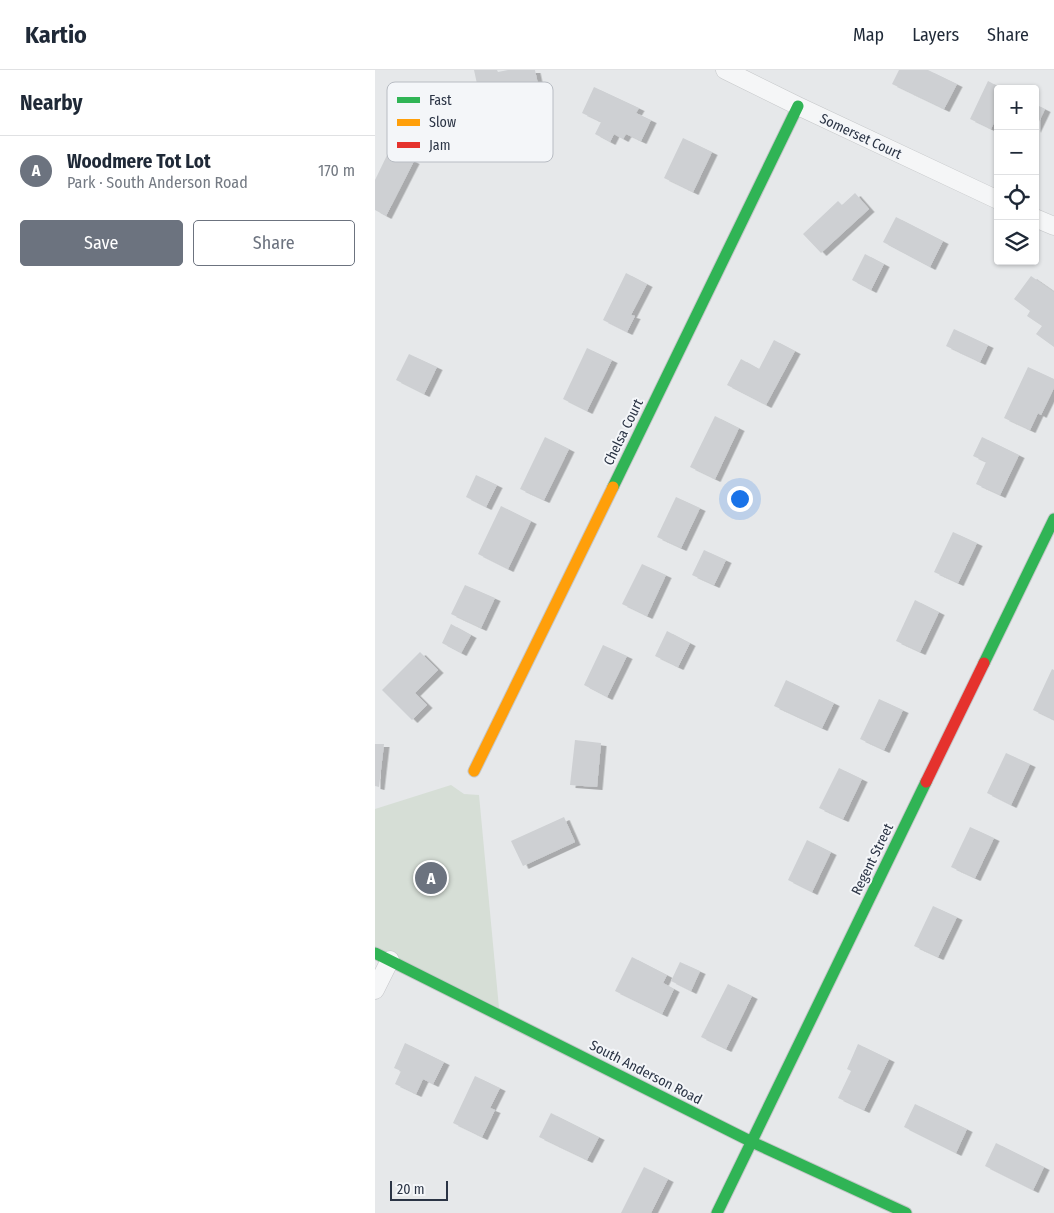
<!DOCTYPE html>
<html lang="en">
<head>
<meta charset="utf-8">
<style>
	:root { --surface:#fff; --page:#f2f2f3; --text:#1f2937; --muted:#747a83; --line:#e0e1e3; --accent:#6c737f }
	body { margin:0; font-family:"Fira Sans Condensed",sans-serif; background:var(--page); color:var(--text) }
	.controls { position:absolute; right:15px; top:15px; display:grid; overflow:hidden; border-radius:5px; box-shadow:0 1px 4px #0004 }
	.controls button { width:45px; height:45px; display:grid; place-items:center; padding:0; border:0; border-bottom:1px solid var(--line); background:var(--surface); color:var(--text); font:25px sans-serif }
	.scale { position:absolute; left:15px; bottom:12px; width:58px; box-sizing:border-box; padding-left:5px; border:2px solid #2b3445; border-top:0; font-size:14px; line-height:18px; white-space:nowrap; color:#2b3445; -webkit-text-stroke:4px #f4f6f9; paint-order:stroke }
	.you { position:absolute; left:364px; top:428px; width:18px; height:18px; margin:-12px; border:4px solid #fff; border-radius:50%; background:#1a73e8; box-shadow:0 0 0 8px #1a73e833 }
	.badge { display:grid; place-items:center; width:32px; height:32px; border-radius:50%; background:var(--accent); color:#fff; font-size:16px; font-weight:700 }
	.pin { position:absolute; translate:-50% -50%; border:2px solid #fff; box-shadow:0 1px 5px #0006 }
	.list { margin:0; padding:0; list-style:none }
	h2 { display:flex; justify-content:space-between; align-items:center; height:65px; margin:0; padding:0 20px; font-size:21px }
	h2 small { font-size:16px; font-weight:400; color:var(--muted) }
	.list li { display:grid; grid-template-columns:32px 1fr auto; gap:15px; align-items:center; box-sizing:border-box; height:70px; padding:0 20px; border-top:1px solid var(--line) }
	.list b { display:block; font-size:19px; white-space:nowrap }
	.list p { margin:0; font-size:16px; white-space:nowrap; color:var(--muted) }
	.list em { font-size:16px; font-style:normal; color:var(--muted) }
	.actions { display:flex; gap:10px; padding:15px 20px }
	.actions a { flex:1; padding:11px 0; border:1px solid var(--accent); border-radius:5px; text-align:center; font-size:18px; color:var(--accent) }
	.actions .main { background:var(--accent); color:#fff }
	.icon { flex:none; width:28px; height:28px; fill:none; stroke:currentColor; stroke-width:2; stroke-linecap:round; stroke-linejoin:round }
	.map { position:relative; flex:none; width:679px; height:1143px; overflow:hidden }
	header { display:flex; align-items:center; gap:30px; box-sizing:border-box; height:70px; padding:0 25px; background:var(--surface); border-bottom:1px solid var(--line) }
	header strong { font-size:24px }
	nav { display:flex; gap:28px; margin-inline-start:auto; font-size:18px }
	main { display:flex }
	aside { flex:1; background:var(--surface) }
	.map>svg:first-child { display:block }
	.green { fill:#d6ded6 }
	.building { fill:#ced0d3; filter:url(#shadow) }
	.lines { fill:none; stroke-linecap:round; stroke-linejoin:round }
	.street-casing { stroke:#c4c6c8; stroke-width:19 }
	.fast-casing { stroke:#c4c6c8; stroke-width:13 }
	.slow-casing { stroke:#c4c6c8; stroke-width:13 }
	.jam-casing { stroke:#c4c6c8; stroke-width:13 }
	.street { stroke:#f5f6f7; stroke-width:18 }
	.fast { stroke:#30b455; stroke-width:11 }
	.slow { stroke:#ff9f0a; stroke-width:11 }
	.jam { stroke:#e5322d; stroke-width:11 }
	.labels { text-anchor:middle; stroke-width:4; stroke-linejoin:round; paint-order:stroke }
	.street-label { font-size:14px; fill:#2b3445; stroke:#f4f6f9 }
	.key { fill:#f4f6f9; stroke:#b8bcc3; stroke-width:1 }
	.key-label { font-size:14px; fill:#2b3445 }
</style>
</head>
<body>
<header>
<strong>Kartio</strong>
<nav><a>Map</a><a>Layers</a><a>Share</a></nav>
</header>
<main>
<aside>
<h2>Nearby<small></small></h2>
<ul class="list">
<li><span class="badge">A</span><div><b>Woodmere Tot Lot</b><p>Park · South Anderson Road</p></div><em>170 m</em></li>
</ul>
<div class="actions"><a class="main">Save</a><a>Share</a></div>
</aside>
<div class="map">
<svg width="679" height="1143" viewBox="0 0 679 1143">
	<defs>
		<filter id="shadow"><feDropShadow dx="5.5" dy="3" stdDeviation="0" flood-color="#0004"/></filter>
	</defs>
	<rect width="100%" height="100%" fill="#e6e8ea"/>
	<!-- green -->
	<polygon class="green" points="76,715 89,724 104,725 124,938 0,877 0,739"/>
	<!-- building -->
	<g class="building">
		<polygon points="99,0 122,0 123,2 133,0 160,0 165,24 107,37"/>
		<polygon points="524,0 553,0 582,14 569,39 517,14"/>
		<polygon points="613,11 628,19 623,19 623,45 616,59 595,49"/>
		<polygon points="219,17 264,38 261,43 276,50 266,71 251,64 248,69 239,64 235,72 220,64 226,52 207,43"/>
		<polygon points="660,34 670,39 660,60"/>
		<polygon points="308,68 337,82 318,122 289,108"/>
		<polygon points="15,79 39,91 11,146 0,140 0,110"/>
		<polygon points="480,123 494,139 446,183 428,164 463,131 467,135"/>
		<polygon points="521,147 568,171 555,197 508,172"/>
		<polygon points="490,184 509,194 496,220 477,210"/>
		<polygon points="251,203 272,214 256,245 260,246 252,262 228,250"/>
		<polygon points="656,206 679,222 679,277 661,264 667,256 652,246 655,241 639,229"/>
		<polygon points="579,259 613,275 605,292 571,276"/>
		<polygon points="399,270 420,281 391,335 352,315 366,289 384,299"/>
		<polygon points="212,278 237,290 212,341 188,329"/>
		<polygon points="34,284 62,297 49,324 21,310"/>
		<polygon points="653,297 679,309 679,318 666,345 663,343 655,360 629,348"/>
		<polygon points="340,346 364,358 340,409 315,397"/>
		<polygon points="170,367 194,379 169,430 145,419"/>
		<polygon points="607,367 644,385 625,425 601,414 611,392 598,386"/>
		<polygon points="101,405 122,415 111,437 91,427"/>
		<polygon points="301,427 325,438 306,478 282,467"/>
		<polygon points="126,436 156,451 133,499 103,484"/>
		<polygon points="578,462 602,473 583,513 559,502"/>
		<polygon points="329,480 351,490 339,515 317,505"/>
		<polygon points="267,494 291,505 272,546 247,534"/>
		<polygon points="90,515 120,528 106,558 76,544"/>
		<polygon points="540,530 564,542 545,582 521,571"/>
		<polygon points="76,554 96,565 86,583 67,573"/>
		<polygon points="292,561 315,573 303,597 280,586"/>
		<polygon points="228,575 252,586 232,627 209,615"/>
		<polygon points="45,582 63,600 40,623 52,635 37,650 7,620"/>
		<polygon points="677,599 679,600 679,650 658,640"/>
		<polygon points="411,610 459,633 447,658 399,636"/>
		<polygon points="504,629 528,640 509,680 485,669"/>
		<polygon points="200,670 226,673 222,717 195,715"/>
		<polygon points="0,674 9,674 4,717 0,716"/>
		<polygon points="631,683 655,694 636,735 612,723"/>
		<polygon points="464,698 487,709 468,749 444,738"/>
		<polygon points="189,747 200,772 148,796 136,771"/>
		<polygon points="595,757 619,768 600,808 576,797"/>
		<polygon points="432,770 456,782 437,822 413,810"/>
		<polygon points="558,836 582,847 563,887 539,876"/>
		<polygon points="257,887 292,905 288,913 299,919 287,944 240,921"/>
		<polygon points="305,892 325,901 316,921 296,911"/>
		<polygon points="353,914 377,926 351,979 326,967"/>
		<polygon points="30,973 69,992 58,1014 48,1009 41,1024 20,1014 26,1001 19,998"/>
		<polygon points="483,974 514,989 489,1040 463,1028 476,1001 472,999"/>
		<polygon points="100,1006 125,1018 115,1038 120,1040 107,1067 78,1053"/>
		<polygon points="540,1034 592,1059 581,1083 529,1057"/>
		<polygon points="176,1043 224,1067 212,1090 164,1067"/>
		<polygon points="621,1073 669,1097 658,1120 610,1096"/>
		<polygon points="269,1097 293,1109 276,1143 246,1143"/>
	</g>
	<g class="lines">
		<!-- street casing -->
		<g class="street-casing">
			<g id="street">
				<polyline points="350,0 423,36 623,130"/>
				<polyline points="660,148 679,156"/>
				<polyline points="0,920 15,890"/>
			</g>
		</g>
		<!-- fast casing -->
		<g class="fast-casing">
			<g id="fast">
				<polyline points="238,417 423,36"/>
				<polyline points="609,593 679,449"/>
				<polyline points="0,883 377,1072 531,1143"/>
				<polyline points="342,1143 551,712"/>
			</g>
		</g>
		<!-- slow casing -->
		<g class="slow-casing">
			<polyline id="slow" points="99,701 238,417"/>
		</g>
		<!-- jam casing -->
		<g class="jam-casing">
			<polyline id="jam" points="551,712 609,593"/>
		</g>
		<!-- street -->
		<use href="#street" class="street"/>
		<!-- fast -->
		<use href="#fast" class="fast"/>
		<!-- slow -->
		<use href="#slow" class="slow"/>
		<!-- jam -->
		<use href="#jam" class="jam"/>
	</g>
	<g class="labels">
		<!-- street labels -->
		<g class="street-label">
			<text transform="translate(486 66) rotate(25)" y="5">Somerset Court</text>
			<text transform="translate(248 362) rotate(-64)" y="5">Chelsa Court</text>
			<text transform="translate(497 789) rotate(-64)" y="5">Regent Street</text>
			<text transform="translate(271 1002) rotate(27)" y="5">South Anderson Road</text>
		</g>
	</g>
	<!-- legend -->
	<rect x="12" y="12" width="166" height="80" rx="8" class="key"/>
	<rect x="22" y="27" width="23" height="6" fill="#30b455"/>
	<rect x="22" y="49" width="23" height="7" fill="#ff9f0a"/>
	<rect x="22" y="72" width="23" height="6" fill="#e5322d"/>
	<g class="key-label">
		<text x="54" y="35">Fast</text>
		<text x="54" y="57">Slow</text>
		<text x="54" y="80">Jam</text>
	</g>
</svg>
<div class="controls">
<button>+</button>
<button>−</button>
<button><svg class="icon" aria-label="locate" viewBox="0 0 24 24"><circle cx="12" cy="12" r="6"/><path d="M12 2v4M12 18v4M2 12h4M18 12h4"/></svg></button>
<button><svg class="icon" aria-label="layers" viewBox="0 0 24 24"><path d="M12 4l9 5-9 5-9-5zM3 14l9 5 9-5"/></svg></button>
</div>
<div class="scale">20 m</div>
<div class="you"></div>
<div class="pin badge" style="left:56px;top:808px">A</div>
</div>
</main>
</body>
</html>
